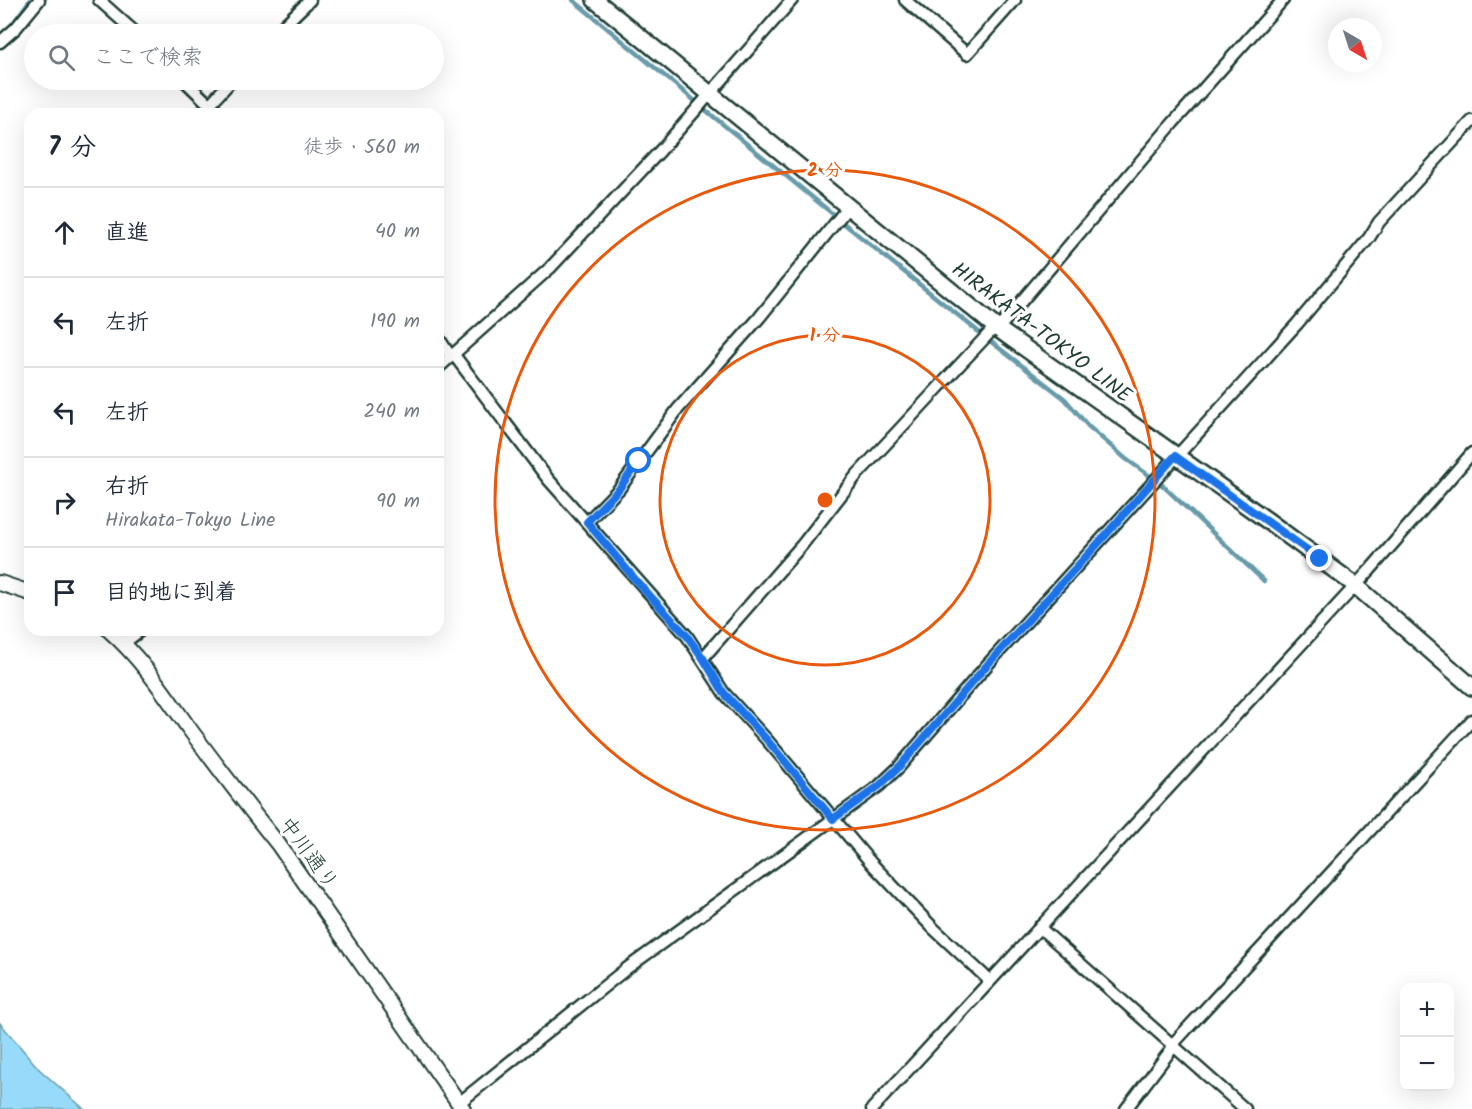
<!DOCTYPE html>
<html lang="ja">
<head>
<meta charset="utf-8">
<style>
	:root { --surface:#fff; --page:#f2f2f3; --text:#1f2937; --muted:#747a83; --line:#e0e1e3 }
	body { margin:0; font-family:Kalam,"Klee One",sans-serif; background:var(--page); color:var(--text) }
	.controls { position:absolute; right:18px; bottom:18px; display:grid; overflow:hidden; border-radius:12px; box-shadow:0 6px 24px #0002 }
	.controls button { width:54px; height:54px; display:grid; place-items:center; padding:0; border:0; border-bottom:2px solid var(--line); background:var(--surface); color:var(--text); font:30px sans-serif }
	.compass { position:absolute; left:1328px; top:18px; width:54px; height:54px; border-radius:50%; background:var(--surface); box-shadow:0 6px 24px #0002; rotate:141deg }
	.stop { position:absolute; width:18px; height:18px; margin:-14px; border:4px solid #1a73e8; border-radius:50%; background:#fff }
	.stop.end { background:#1a73e8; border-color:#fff; box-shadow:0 2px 6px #0008 }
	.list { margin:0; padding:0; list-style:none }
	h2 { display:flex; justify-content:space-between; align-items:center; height:78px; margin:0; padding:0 24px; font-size:26px }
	h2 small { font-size:20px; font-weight:400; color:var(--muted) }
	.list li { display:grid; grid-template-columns:39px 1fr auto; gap:18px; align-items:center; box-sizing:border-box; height:90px; padding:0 24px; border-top:2px solid var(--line) }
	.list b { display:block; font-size:22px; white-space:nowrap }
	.list p { margin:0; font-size:20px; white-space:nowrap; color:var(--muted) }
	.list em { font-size:20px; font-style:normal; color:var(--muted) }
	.icon { flex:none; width:33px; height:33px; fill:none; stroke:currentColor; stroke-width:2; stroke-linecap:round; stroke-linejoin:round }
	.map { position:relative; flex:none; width:1472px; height:1109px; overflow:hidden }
	.search { position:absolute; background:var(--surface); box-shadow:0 6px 24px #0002; left:24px; top:24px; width:420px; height:66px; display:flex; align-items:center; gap:15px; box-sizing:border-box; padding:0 21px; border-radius:33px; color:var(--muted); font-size:22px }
	.panel { position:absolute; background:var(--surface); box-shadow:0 6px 24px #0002; left:24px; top:108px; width:420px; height:528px; border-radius:18px }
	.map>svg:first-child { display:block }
	.water { fill:#97daf9; stroke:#679baa; stroke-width:1.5 }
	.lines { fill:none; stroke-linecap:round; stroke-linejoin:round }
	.stream { stroke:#679baa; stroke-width:4.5 }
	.minor-casing { stroke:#1f3d34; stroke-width:15 }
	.tertiary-casing { stroke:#1f3d34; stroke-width:18 }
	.secondary-casing { stroke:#1f3d34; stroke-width:20 }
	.minor { stroke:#fff; stroke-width:10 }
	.tertiary { stroke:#fff; stroke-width:14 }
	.secondary { stroke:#fff; stroke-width:15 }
	.route { stroke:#1a73e8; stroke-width:8 }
	.ring { fill:none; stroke:#e8590c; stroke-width:3 }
	.labels { text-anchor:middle; stroke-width:6; stroke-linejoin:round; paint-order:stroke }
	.street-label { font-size:21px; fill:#1f3d34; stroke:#fff }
	.centre { fill:#e8590c; stroke:#fff; stroke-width:3 }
	.ring-label { font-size:18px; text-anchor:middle; font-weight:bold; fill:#e8590c; stroke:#fff; stroke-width:6; stroke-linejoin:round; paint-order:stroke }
</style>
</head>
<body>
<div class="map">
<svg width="1472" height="1109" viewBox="0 0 1472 1109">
	<rect width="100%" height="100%" fill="#fff"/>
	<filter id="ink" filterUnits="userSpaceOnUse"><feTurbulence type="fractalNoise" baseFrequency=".0167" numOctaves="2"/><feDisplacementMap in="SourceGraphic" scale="12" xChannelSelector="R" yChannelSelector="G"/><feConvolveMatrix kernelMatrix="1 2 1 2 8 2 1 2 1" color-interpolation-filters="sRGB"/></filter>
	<g filter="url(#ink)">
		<!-- water -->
		<polygon class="water" points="0,1023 39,1069 84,1109 0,1109"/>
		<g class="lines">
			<!-- stream -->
			<g class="stream">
				<polyline points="573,0 695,101"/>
				<polyline points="10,27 30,0"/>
				<polyline points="703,108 834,215"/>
				<polyline points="842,222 980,333"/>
				<polyline points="990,341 1065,399 1088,426 1126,459 1150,476"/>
				<polyline points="1158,481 1264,581"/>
			</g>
			<!-- minor casing -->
			<g class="minor-casing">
				<g id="minor">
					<polyline points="99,0 137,34"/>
					<polyline points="905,0 967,54 1015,0"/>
					<polyline points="275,34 310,0"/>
					<polyline points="0,42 16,28 39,0"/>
					<polyline points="184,80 219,114"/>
					<polyline points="210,104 232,80"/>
					<polyline points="998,329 1173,123 1283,0"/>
					<polyline points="438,337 451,357"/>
					<polyline points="454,355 548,479 687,636 724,693 767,740 872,864 934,929 990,981"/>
					<polyline points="438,368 550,268 660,151 792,0"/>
					<polyline points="587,522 619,489 678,409 759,318 848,207"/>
					<polyline points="124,643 141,630"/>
					<polyline points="703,658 802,545 856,476 995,327"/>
					<polyline points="1039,927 1245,1109"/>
					<polyline points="1172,1045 1472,720"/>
					<polyline points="459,1103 626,969 879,786 899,767 988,664 1297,324 1369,238 1379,222 1472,121"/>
					<polyline points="872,1109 1370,570 1472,453"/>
					<polyline points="1126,1109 1174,1046"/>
				</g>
			</g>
			<!-- tertiary casing -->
			<g class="tertiary-casing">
				<g id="tertiary">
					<polyline points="0,583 30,593"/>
					<path d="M109,630C141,658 164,693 188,727C217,766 247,806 278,844L463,1109"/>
				</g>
			</g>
			<!-- secondary casing -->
			<g class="secondary-casing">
				<polyline id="secondary" points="595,0 998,329 1268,521 1355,585 1472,687"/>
			</g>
			<!-- minor -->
			<use href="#minor" class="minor"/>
			<!-- tertiary -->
			<use href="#tertiary" class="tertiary"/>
			<!-- secondary -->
			<use href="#secondary" class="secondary"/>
		</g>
	</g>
	<g class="lines" filter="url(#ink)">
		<!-- route -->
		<polyline class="route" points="639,461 619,489 587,522 639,584 687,636 703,658 724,693 767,740 833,819 879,786 899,767 988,664 1103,538 1175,456 1320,559"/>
	</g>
	<!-- distance rings -->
	<g class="ring">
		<circle cx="825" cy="500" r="165"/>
		<circle cx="825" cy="500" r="330"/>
	</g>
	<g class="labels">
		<!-- street labels -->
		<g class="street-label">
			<text transform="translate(1042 332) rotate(37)" y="7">HIRAKATA-TOKYO LINE</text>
			<text transform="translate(309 853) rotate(54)" y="7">中川通り</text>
		</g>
	</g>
	<circle cx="825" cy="500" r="9" class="centre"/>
	<g class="ring-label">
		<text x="825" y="176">2 分</text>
		<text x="825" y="341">1 分</text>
	</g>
</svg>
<div class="controls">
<button>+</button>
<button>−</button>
</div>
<svg class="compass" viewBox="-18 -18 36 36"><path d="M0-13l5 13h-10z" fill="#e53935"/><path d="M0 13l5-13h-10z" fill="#747a83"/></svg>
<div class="stop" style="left:639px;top:461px"></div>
<div class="stop end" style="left:1320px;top:559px"></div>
<div class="search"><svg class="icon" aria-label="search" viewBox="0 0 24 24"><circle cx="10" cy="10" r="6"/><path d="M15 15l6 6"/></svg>ここで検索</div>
<section class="panel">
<h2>7 分<small>徒歩 · 560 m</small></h2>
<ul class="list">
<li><svg class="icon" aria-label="ahead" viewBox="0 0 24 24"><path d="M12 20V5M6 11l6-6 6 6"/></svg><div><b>直進</b></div><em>40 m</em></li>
<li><svg class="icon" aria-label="left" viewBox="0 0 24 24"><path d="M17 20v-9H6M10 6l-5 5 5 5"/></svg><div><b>左折</b></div><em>190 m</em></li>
<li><svg class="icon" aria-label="left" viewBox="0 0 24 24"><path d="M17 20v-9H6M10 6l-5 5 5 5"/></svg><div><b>左折</b></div><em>240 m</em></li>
<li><svg class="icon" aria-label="right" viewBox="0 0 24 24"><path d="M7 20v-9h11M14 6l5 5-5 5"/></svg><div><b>右折</b><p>Hirakata-Tokyo Line</p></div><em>90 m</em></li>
<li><svg class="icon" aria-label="arrive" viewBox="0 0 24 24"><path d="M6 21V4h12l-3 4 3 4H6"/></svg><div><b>目的地に到着</b></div></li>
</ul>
</section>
</div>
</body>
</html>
